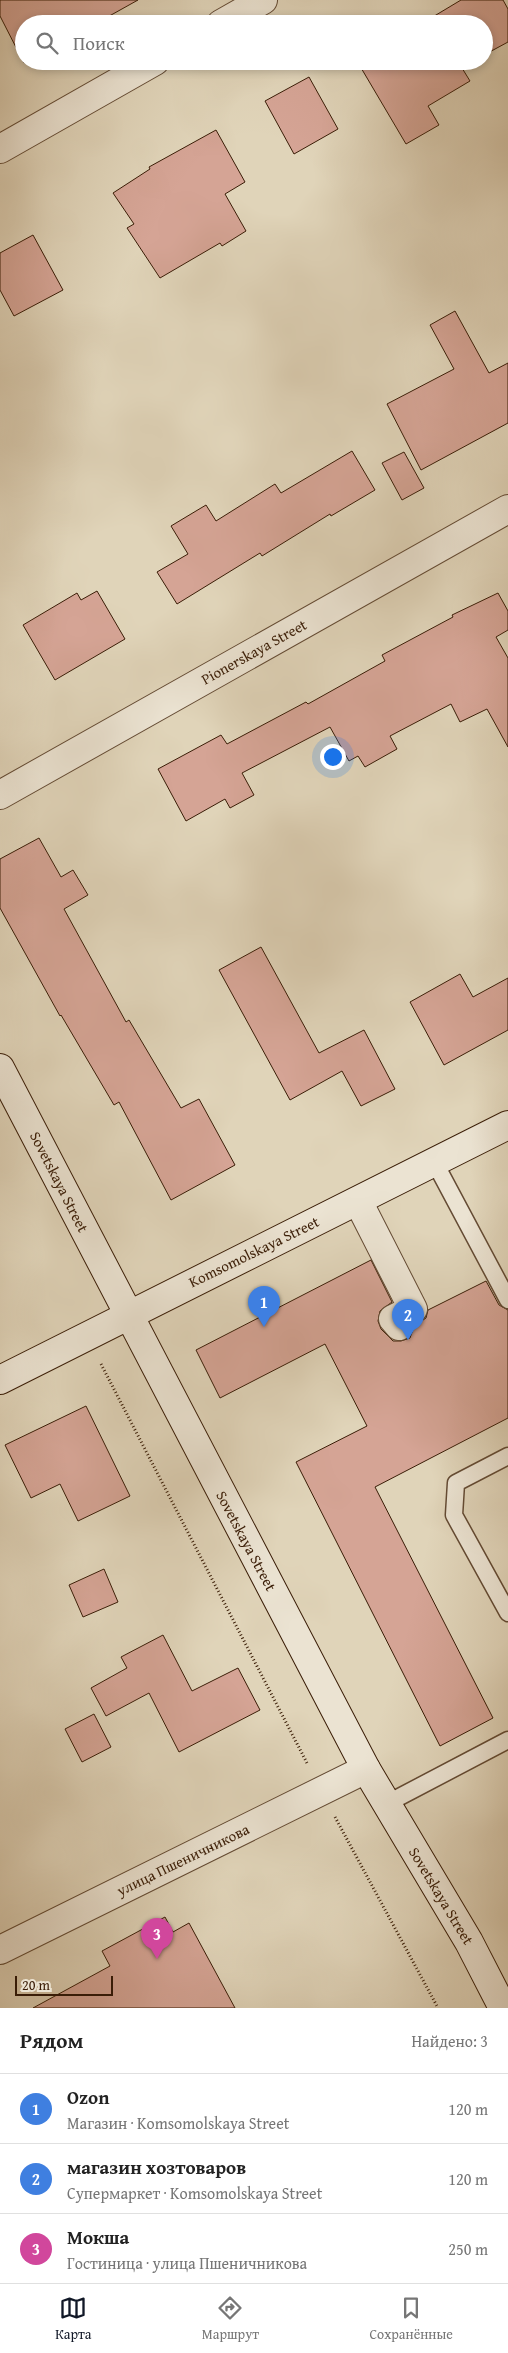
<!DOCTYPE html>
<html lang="ru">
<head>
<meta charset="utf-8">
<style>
	:root { --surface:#fff; --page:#f6f6f6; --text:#222; --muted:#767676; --line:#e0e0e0; --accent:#111827 }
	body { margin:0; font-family:"Gentium Book Plus",serif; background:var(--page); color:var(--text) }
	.scale { position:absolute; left:15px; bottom:12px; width:98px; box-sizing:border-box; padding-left:5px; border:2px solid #3a1d07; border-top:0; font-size:14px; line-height:18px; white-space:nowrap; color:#3a1d07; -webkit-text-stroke:4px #ebe3d2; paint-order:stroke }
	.you { position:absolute; left:332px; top:756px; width:18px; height:18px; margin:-12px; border:4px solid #fff; border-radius:50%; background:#1a73e8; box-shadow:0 0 0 8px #1a73e833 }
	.badge { display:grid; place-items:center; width:32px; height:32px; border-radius:50%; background:var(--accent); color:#fff; font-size:16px; font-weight:700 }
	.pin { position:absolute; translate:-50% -41px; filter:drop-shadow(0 1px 2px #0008) }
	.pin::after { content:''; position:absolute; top:26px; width:18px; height:15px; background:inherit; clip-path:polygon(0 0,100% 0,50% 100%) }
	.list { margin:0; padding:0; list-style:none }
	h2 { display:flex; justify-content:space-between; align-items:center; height:65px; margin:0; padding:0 20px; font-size:21px }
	h2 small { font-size:16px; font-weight:400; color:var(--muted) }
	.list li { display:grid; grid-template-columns:32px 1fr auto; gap:15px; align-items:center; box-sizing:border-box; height:70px; padding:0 20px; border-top:1px solid var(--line) }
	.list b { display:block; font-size:19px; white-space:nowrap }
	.list p { margin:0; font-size:16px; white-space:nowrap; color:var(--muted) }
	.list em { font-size:16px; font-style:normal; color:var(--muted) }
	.icon { flex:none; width:28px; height:28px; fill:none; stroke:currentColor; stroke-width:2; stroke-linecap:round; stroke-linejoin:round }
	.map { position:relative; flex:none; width:508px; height:2008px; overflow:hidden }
	.search { position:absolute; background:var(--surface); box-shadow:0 2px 8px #0003; left:15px; right:15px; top:15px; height:55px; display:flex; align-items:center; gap:12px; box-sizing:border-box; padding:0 18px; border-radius:28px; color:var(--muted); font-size:19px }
	.sheet { height:275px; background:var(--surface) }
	nav { display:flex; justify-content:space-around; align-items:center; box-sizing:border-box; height:70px; border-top:1px solid var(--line); background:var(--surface); font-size:14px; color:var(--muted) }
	nav a { display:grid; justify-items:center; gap:2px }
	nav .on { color:var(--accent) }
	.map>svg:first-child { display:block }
	.building { fill:#d5a495; stroke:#3a1d07 }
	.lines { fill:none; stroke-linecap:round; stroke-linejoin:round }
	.lane-casing { stroke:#644b34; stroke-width:19 }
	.street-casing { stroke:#644b34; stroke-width:30 }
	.secondary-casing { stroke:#3a1d07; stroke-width:30 }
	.path { stroke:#3a1d07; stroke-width:3; stroke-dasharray:1 2.5; stroke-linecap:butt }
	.lane { stroke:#ebe3d2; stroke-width:16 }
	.street { stroke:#ebe3d2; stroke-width:28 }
	.secondary { stroke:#ebe3d2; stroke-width:28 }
	.labels { text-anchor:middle; stroke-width:4.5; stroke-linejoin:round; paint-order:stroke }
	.street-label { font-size:15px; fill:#3a1d07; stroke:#ebe3d2 }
</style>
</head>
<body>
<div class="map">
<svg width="508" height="2008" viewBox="0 0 508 2008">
	<rect width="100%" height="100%" fill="#e0d4b9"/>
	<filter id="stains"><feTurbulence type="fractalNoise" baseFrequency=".004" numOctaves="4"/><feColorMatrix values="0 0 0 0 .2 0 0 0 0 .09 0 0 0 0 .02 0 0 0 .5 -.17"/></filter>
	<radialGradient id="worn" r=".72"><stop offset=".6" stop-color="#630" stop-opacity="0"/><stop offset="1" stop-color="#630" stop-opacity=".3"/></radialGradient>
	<!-- building -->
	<g class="building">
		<polygon points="0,0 138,0 95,24 24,24 24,61 27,61 24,63 0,16"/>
		<polygon points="461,0 503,0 508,9 508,42 484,55 484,24 421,24"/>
		<polygon points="357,61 473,61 462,68 470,81 428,106 439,125 406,144"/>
		<polygon points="309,77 338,129 294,154 265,101"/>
		<polygon points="216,130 245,182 225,194 246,231 222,246 220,243 160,278 127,228 134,224 113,193 150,169 149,167"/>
		<polygon points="33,235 63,290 14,316 0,290 0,253"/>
		<polygon points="455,311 489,373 508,363 508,423 421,470 387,404 454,369 430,325"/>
		<polygon points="352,451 375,490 331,516 330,514 262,556 260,553 177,604 157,572 188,554 171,526 206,505 216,521 275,484 281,493"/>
		<polygon points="404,452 424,488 402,500 382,463"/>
		<polygon points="97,591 125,639 55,680 23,625 77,593 81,600"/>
		<polygon points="498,593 508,611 508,630 496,637 508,658 508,747 487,709 460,722 451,704 390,736 397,749 365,767 358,756 349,761 330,727 242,773 254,795 230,808 225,799 186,821 158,769 221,735 227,744 306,702 308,704 385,661 382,655 453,617 452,615"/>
		<polygon points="39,838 61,877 73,870 88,895 64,909 126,1022 129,1020 181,1108 199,1099 235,1165 171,1200 119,1102 114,1105 61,1015 60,1016 0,908 0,859"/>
		<polygon points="261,947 319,1053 364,1030 395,1089 361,1106 342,1071 290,1100 219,970"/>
		<polygon points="460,974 473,997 508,978 508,1030 444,1065 410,1002"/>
		<polygon points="371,1260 392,1302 380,1311 378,1321 381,1329 393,1341 401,1341 410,1338 414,1326 426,1318 428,1310 486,1281 499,1305 508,1310 508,1418 375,1487 493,1718 440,1746 296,1462 367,1426 325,1344 220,1398 196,1350"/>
		<polygon points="86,1406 130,1496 78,1521 60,1484 31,1498 5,1445"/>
		<polygon points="104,1569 118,1602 83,1617 69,1585"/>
		<polygon points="163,1635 192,1691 238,1668 260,1710 179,1752 149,1693 106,1716 91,1688 127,1668 121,1657"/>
		<polygon points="94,1714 111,1747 82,1762 65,1729"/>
		<polygon points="165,1917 173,1932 189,1923 235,2008 33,2008 110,1966 102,1951"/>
	</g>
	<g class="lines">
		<!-- lane casing -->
		<g class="lane-casing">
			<g id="lane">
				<polyline points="435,1163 508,1300"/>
				<polyline points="508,1456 456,1483 454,1515 508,1613"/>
				<polyline points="386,1804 508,1740"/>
			</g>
		</g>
		<!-- street casing -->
		<g class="street-casing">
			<g id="street">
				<polyline points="221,24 263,0"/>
				<polyline points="0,149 155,61"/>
				<polyline points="0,795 508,509"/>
				<polyline points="358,1201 413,1309 393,1319 399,1326"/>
				<polyline points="0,1950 366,1769"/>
			</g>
		</g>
		<!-- secondary casing -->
		<g class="secondary-casing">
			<g id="secondary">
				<polyline points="0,1068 366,1769 469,1942 503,2008"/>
				<polyline points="0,1380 508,1125"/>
			</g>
		</g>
		<!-- path -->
		<g class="path">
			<polyline points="101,1364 308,1765"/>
			<polyline points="335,1817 438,2008"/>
		</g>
		<!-- lane -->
		<use href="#lane" class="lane"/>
		<!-- street -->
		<use href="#street" class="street"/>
		<!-- secondary -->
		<use href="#secondary" class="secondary"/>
	</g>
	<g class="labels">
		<!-- street labels -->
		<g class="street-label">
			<text transform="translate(254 652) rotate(-29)" y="5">Pionerskaya Street</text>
			<text transform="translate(59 1182) rotate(63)" y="5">Sovetskaya Street</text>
			<text transform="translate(254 1252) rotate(-26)" y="5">Komsomolskaya Street</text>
			<text transform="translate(246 1541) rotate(62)" y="5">Sovetskaya Street</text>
			<text transform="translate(183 1860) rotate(-26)" y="5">улица Пшеничникова</text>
			<text transform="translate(441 1896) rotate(59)" y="5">Sovetskaya Street</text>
		</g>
	</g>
	<rect width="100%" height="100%" filter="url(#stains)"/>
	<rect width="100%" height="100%" fill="url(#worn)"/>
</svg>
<div class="scale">20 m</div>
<div class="you"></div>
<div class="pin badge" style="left:264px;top:1327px;background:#3f7fe0">1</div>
<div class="pin badge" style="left:408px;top:1340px;background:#3f7fe0">2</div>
<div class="pin badge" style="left:157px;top:1959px;background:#d1479c">3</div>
<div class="search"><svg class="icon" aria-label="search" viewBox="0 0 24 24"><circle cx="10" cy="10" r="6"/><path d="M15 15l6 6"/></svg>Поиск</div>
</div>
<section class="sheet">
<h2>Рядом<small>Найдено: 3</small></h2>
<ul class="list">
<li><span class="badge" style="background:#3f7fe0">1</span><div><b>Ozon</b><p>Магазин · Komsomolskaya Street</p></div><em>120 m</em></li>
<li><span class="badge" style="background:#3f7fe0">2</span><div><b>магазин хозтоваров</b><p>Супермаркет · Komsomolskaya Street</p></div><em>120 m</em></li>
<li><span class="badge" style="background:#d1479c">3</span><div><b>Мокша</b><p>Гостиница · улица Пшеничникова</p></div><em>250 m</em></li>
</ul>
</section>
<nav>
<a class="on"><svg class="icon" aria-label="map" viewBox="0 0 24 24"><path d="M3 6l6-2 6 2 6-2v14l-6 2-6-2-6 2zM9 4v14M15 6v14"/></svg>Карта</a>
<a><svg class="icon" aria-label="directions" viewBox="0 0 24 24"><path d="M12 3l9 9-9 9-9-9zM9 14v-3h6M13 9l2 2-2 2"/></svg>Маршрут</a>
<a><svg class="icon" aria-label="saved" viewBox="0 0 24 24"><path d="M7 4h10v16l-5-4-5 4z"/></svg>Сохранённые</a>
</nav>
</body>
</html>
